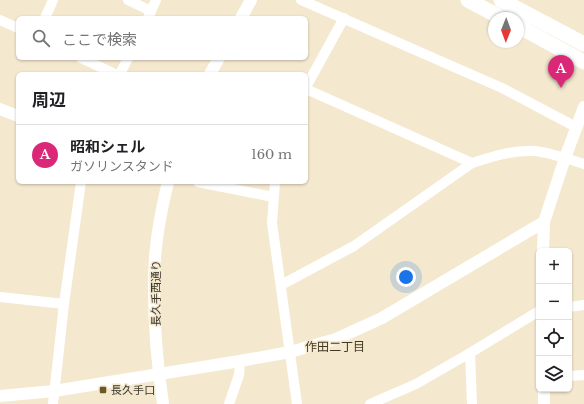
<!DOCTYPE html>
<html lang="ja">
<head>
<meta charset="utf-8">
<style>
	:root { --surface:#fff; --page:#f2f2f2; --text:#202124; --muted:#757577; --line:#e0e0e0; --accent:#db2777 }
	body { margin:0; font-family:"Libre Baskerville","Noto Sans JP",serif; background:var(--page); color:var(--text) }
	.controls { position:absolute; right:12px; bottom:12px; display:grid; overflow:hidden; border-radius:6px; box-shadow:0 1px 3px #0004 }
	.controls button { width:36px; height:36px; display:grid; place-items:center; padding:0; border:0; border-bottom:1px solid var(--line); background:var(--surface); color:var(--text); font:20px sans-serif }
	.compass { position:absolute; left:488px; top:12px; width:36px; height:36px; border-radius:50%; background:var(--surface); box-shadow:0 1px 3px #0004; rotate:181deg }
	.you { position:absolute; left:406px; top:277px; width:14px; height:14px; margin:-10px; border:3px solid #fff; border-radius:50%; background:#1a73e8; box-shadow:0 0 0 6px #1a73e833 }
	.badge { display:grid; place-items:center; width:26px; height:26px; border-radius:50%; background:var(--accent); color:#fff; font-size:13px; font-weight:700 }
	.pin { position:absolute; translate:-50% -33px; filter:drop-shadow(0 1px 2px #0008) }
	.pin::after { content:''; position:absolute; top:21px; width:14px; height:12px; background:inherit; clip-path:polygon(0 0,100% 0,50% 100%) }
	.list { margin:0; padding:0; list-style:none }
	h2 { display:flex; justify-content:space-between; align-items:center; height:52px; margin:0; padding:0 16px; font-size:17px }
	h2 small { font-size:13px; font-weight:400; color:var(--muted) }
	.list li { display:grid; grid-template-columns:26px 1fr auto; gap:12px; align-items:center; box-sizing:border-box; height:60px; padding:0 16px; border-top:1px solid var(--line) }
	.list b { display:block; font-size:15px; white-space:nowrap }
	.list p { margin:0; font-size:13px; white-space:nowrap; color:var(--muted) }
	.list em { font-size:13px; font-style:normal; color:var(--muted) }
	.icon { flex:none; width:22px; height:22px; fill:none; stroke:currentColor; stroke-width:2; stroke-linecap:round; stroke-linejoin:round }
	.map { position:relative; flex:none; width:584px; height:404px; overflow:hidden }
	.search { position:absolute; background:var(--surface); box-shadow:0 1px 3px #0004; left:16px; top:16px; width:292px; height:44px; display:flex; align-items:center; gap:10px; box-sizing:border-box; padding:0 14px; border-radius:6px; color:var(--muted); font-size:15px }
	.panel { position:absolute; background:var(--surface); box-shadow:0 1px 3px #0004; left:16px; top:72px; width:292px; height:112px; border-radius:6px }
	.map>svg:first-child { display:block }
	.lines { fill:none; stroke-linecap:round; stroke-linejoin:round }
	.minor { stroke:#fff; stroke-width:10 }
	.tertiary { stroke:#fff; stroke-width:12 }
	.primary { stroke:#fff; stroke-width:15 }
	.poi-dot { fill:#6c5827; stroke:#f4e9cf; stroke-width:1.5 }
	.labels { text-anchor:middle; stroke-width:3; stroke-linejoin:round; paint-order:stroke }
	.street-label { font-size:11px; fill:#3a362b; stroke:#f4e9cf }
	.poi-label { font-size:11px; fill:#3a362b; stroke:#f4e9cf; text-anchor:start }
	.neighbourhood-label { font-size:12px; fill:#433a24; stroke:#f4e9cf }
</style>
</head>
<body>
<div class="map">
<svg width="584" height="404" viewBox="0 0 584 404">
	<rect width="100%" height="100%" fill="#f4e9cf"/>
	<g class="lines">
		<!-- minor -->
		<g class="minor">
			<polyline points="128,0 151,11"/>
			<polyline points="301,0 502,88 576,127"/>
			<polyline points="45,18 53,0"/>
			<polyline points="148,18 156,0"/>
			<polyline points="0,20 18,28"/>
			<polyline points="81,58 115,74"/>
			<polyline points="120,74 128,58"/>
			<polyline points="306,87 344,18"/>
			<path d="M306,89L472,163C491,157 512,150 533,151C550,152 568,159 584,164"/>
			<polyline points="198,182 273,197"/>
			<polyline points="275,182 272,223 297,404"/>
			<polyline points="281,285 354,246 472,163"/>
			<polyline points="0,297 64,304"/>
			<polyline points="569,307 584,305"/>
			<polyline points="470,353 472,404"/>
			<polyline points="569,376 584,375"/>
			<polyline points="53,404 64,304 81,182"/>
			<polyline points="229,404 239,375 240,361"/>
			<polyline points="370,404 416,384 470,353 539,311"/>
		</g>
		<!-- tertiary -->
		<g class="tertiary">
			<polyline points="241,18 251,0"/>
			<polyline points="210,74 219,58"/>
			<polyline points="0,109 18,116"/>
			<polyline points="543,251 544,222"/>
			<polyline points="544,389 544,404"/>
			<polyline points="0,396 54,391 240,361 290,352 336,339 382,318 544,222 565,158 584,107"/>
			<path d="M163,404C156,356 152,306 155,257C157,232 162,207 168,182"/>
		</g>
		<!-- primary -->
		<g class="primary">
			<polyline points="468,0 502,18"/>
			<polyline points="501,0 584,44"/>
			<polyline points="518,26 584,62"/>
		</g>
	</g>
	<!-- markers -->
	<rect class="poi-dot" x="99" y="386" width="8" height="8" rx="2"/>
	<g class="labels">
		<!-- street labels -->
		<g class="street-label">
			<text transform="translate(156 293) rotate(-90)" y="4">長久手西通り</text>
		</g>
		<!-- poi labels -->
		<g class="poi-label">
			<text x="111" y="394">長久手口</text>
		</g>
		<!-- neighbourhood labels -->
		<g class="neighbourhood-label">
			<text x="335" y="351">作田二丁目</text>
		</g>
	</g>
</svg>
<div class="controls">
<button>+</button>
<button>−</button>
<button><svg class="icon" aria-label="locate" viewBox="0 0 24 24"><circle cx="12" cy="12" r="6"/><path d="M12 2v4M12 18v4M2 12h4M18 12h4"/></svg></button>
<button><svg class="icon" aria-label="layers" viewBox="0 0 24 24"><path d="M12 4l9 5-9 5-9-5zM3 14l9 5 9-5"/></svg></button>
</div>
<svg class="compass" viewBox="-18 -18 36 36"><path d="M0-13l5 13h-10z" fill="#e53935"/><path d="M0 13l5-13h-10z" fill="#757577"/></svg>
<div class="you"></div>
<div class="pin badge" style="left:561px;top:88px">A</div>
<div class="search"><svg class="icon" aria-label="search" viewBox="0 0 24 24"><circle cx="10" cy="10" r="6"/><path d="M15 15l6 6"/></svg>ここで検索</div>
<section class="panel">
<h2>周辺<small></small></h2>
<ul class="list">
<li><span class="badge">A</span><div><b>昭和シェル</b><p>ガソリンスタンド</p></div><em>160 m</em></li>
</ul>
</section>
</div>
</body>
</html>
